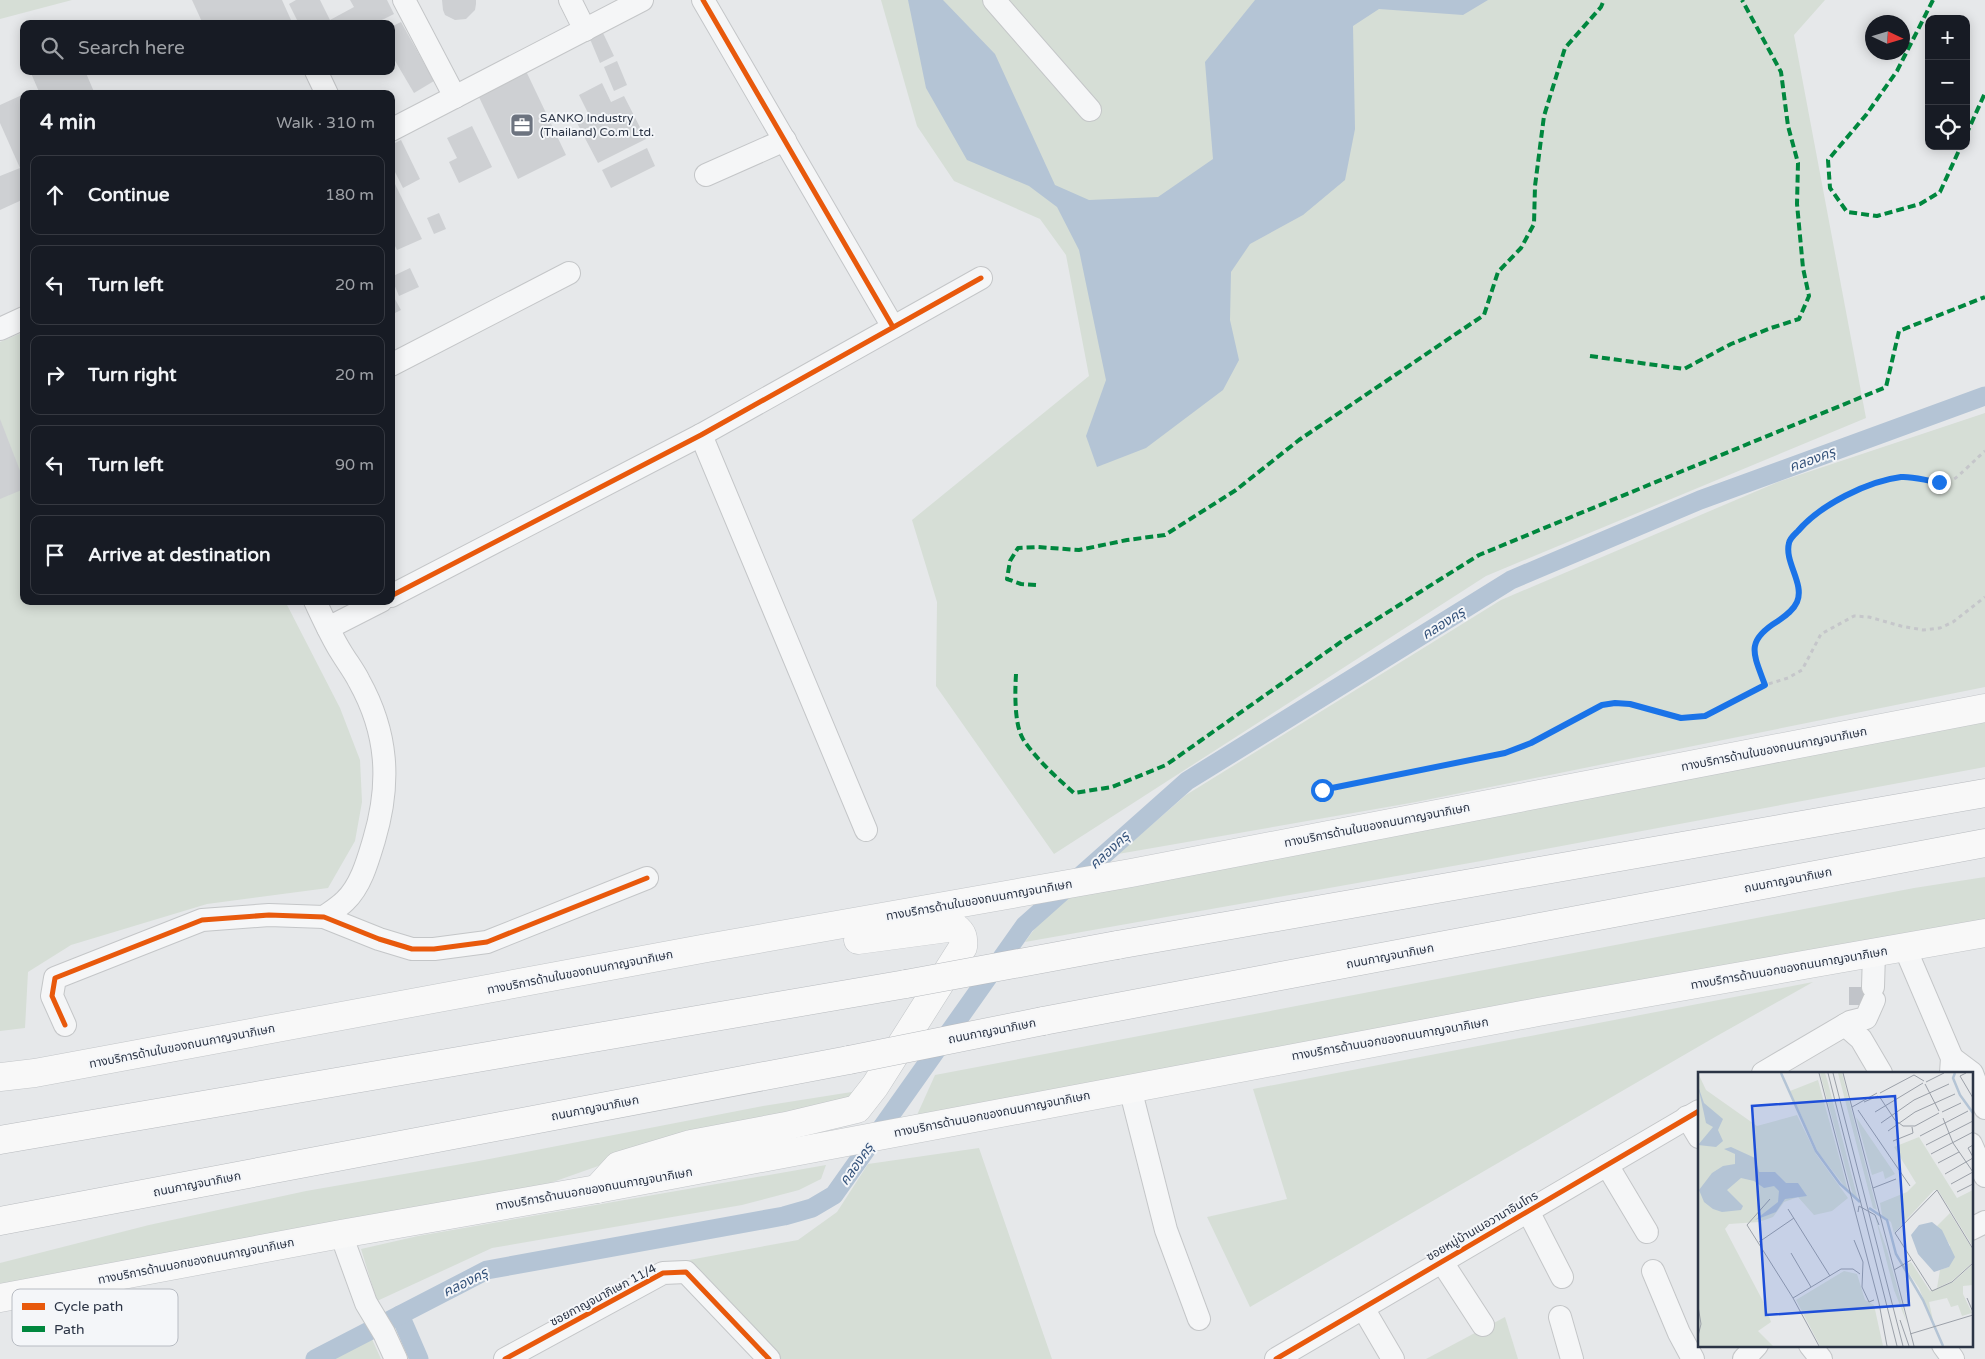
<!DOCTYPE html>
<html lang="en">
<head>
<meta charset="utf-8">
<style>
	:root { --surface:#171b24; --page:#242831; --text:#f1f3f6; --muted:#9ea1a6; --line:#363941 }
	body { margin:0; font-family:"Varela Round","Noto Sans Thai",sans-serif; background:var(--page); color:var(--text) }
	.controls { position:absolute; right:15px; top:15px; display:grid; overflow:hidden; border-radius:10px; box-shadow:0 2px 12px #0003 }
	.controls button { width:45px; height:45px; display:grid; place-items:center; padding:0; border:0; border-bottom:1px solid var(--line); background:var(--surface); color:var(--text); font:25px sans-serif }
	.compass { position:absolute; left:1865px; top:15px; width:45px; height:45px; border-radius:50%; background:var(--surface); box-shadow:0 2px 12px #0003; rotate:94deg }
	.stop { position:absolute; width:15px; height:15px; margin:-11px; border:4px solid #1a73e8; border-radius:50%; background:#fff }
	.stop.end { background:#1a73e8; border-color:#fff; box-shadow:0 1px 5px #0008 }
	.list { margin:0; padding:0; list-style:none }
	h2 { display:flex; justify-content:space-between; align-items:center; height:65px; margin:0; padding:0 20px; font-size:21px }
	h2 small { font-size:16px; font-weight:400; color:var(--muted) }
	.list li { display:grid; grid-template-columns:32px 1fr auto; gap:15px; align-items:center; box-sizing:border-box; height:80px; margin:0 10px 10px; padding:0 10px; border:1px solid var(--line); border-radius:10px }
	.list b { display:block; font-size:19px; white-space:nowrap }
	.list em { font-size:16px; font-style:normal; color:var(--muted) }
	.icon { flex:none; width:28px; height:28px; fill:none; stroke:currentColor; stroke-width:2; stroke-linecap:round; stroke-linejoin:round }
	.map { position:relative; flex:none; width:1985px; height:1359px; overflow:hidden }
	.search { position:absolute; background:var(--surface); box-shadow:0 2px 12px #0003; left:20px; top:20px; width:375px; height:55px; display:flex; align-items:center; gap:12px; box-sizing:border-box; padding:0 18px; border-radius:10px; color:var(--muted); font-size:19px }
	.panel { position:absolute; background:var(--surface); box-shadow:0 2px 12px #0003; left:20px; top:90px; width:375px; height:515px; border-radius:10px }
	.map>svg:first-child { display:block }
	.green { fill:#d6ded6 }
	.water { fill:#b4c4d5 }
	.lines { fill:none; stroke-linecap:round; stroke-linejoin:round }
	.canal { stroke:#b4c4d5; stroke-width:19 }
	.building { fill:#ced0d3 }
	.minor-tunnel { stroke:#c1c4c9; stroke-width:22; stroke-dasharray:22 11; stroke-linecap:butt }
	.minor-casing { stroke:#c4c6c8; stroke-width:24 }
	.major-casing { stroke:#c2c5c8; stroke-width:29 }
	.highway-casing { stroke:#b8bbbf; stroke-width:29 }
	.path { stroke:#c5c6ca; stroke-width:3; stroke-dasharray:4 4; stroke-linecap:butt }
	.minor { stroke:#f5f6f7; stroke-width:22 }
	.major { stroke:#f8f8f8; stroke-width:28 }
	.highway { stroke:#f8f8f8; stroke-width:28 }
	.highway-bridge-casing { stroke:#b8bbbf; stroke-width:29; stroke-linecap:butt }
	.highway-bridge { stroke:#f8f8f8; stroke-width:28 }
	.quiet { stroke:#00873e; stroke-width:4; stroke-dasharray:8 4; stroke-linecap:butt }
	.cycleway-casing { stroke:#f4f6f9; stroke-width:8 }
	.cycleway { stroke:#e8590c; stroke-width:5 }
	.route { stroke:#1a73e8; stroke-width:6 }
	.labels { text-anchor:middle; stroke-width:4; stroke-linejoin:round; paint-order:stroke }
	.poi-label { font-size:12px; fill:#2b3445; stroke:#f4f6f9; text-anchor:start }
	.street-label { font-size:12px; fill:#2b3445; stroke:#f4f6f9 }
	.water-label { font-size:14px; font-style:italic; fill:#34527a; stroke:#f4f6f9 }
	.inset-river { fill:none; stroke:#b4c4d5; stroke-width:2.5 }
	.inset-road { fill:none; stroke:#9ba0a8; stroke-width:1 }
	.view { fill:#1d4ed8; fill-opacity:0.15; stroke:#1d4ed8; stroke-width:2.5 }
	.inset-edge { fill:none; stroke:#2b3445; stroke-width:2.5 }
	.key { fill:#f4f6f9; stroke:#b8bcc3; stroke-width:1 }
	.key-label { font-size:14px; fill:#2b3445 }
</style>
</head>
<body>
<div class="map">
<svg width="1985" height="1359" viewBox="0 0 1985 1359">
	<rect width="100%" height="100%" fill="#e6e8ea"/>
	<!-- green -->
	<g class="green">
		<polygon points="0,0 72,0 0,19"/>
		<polygon points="881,0 1825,0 1794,35 1866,418 1486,576 1054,854 936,686 937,602 912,520 1089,376 1066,255 1040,219 954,181 917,126"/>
		<polygon points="24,332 24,601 285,601 340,708 360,760 362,802 355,841 328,888 207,904 71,945 28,972 25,1028 0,1031 0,342"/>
		<polygon points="1985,413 1985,687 1416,802 1118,854 1186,795 1501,600 1778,482"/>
		<polygon points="1985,721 1985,767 1481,861 1025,942 1041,920 1062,897"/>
		<polygon points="1985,877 1985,921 917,1115 935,1075 1914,888"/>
		<polygon points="1813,982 1715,1037 1250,1307 1207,1217 1287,1199 1253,1089"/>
		<polygon points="858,1091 856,1101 618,1159 536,1188 0,1289 0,1263 149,1225 306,1191 479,1161 763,1106"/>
		<polygon points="979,1148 1052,1359 781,1359 689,1260 798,1240 837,1212 868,1164"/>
		<polygon points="826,1165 821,1179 799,1190 742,1205 492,1248 377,1301 361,1249 418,1236"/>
		<polygon points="1505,1317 1518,1359 1426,1359"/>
		<polygon points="371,1337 381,1359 331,1359"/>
	</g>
	<!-- water -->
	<polygon class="water" points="908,0 943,0 995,54 1055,185 1089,200 1158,197 1213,159 1205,62 1255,0 1488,0 1463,15 1379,9 1353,26 1355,129 1345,180 1303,215 1250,244 1231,272 1230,320 1239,360 1223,390 1146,448 1097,467 1086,436 1106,380 1079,250 1057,207 1029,186 967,160 926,88"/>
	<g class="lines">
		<!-- canal -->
		<g class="canal">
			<polyline points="400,1315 419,1359"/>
			<polyline points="315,1359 487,1270 784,1216 812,1208 834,1195 1025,925 1187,781 1511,580 1700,500 1985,396"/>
		</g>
	</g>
	<!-- building -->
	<g class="building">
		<polygon points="192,0 282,0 291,20 283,24 203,24"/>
		<polygon points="296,0 320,0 330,20 354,7 350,0 387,0 394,14 382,20 384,24 299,24 289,4"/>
		<polygon points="442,0 476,0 476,4 475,10 466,19 455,20 445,15 443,10"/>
		<polygon points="401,22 434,81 414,93 391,54 391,27"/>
		<polygon points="603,33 614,56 600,63 590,39"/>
		<polygon points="617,61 627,85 614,91 604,67"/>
		<polygon points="30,71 85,71 95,94 40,94"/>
		<polygon points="526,71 566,155 518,179 478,95"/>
		<polygon points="602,83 611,102 624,96 646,139 598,163 576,121 589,115 579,95"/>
		<polygon points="22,95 24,99 24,199 0,210 0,176 20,168 0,123 0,105"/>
		<polygon points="472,126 492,167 459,183 449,162 457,158 447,138"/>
		<polygon points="401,140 420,179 403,188 391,164 391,145"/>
		<polygon points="647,148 655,166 611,188 602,170"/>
		<polygon points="394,182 422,239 397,250 391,238 391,183"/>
		<polygon points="439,213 446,229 434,234 427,218"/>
		<polygon points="410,268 419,287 399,296 391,277"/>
		<polygon points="391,292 401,310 391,315"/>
		<polygon points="0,419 24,481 24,489 0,499"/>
	</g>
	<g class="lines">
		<!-- minor-tunnel -->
		<polyline class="minor-tunnel" points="1860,987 1860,1005"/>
		<!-- minor casing -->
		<g class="minor-casing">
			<g id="minor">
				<polyline points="404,0 455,97"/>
				<polyline points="570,0 585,30"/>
				<polyline points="703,0 893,327"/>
				<polyline points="994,0 1090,110"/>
				<polyline points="316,71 327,94"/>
				<polyline points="391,130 642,0"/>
				<polyline points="706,175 785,140"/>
				<polyline points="0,329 24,318"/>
				<polyline points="391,365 569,273"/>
				<polyline points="701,435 866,830"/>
				<polyline points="391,596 701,435 981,278"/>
				<path d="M315,601C323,618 331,636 341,652C347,662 354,671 359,681C388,733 391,783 374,840C368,860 361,886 345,901C339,907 331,912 324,917"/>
				<polyline points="328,628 381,601"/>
				<polyline points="1905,948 1952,1058 1951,1073"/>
				<polyline points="1873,987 1874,953"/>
				<polyline points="65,1025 52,996 55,978 202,920 269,915 324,917 379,939 412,949 434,949 487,942 647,878"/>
				<polyline points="1845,1025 1861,1039 1881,1073"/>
				<polyline points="1952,1058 1972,1073 1985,1108"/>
				<polyline points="1763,1073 1850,1022 1866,1018 1874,1000"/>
				<polyline points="1130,1088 1166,1230 1199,1319"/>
				<polyline points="1687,1117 1699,1137"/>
				<polyline points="1971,1144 1985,1176"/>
				<polyline points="1607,1165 1647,1232"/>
				<polyline points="1528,1211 1562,1277"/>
				<polyline points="1971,1229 1985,1222"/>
				<polyline points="341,1234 366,1303 384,1333 396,1359"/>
				<polyline points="1442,1262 1483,1325"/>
				<polyline points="1653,1271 1679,1333 1693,1359"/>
				<polyline points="1363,1308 1393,1359"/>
				<polyline points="1560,1317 1572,1359"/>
				<polyline points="1810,1345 1821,1359"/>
				<polyline points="1943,1345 1953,1359"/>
				<polyline points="505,1359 663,1273 686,1272 769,1359"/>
				<polyline points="1276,1359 1699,1111"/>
				<polyline points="1744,1359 1757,1345"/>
			</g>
		</g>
		<!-- major casing -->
		<g class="major-casing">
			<g id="major">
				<polyline points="0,1077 35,1073 707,948 1131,873 1985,708"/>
				<path d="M597,1189L618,1166L691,1144L786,1126L857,1109L875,1086L963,947C964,938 963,933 955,927L858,940"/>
				<polyline points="0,1298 341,1234 597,1189 1538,1012 1985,933"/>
			</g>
		</g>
		<!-- highway casing -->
		<g class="highway-casing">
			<g id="highway">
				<polyline points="1117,945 1985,793"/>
				<polyline points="1043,1021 1985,843"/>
				<polyline points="0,1140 906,984"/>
				<polyline points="0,1221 849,1060"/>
			</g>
		</g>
		<!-- path -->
		<g class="path">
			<path d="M1765,685C1753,654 1745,641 1777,621C1785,616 1793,611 1797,603C1805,585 1780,557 1790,540C1805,514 1875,475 1904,477C1920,478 1938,486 1954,479C1958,477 1979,456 1985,451"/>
			<polyline points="1322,791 1505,753 1531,743 1602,705 1615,703 1630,704 1681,718 1705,716 1765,685 1788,678 1802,670 1821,634 1854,616 1869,617 1901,626 1923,630 1940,628 1953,622 1985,597"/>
		</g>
		<!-- minor -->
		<use href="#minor" class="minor"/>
		<!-- major -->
		<use href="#major" class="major"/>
		<!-- highway -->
		<use href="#highway" class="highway"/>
		<!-- highway-bridge casing -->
		<g class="highway-bridge-casing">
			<g id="highway-bridge">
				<polyline points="906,984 1117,945"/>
				<polyline points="849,1060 1043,1021"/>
			</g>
		</g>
		<!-- highway-bridge -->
		<use href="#highway-bridge" class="highway-bridge"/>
		<!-- quiet -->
		<g class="quiet">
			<polyline points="1933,0 1897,71 1866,115 1828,160 1830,188 1847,212 1877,216 1920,204 1940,192 1961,146"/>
			<polyline points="1966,135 1985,93"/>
			<polyline points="1590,356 1684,369 1731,344 1771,328 1799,319 1809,296 1803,268 1797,204 1798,163 1788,126 1781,72 1742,0"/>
			<polyline points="1036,585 1021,584 1007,579 1010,561 1018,548 1037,547 1079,550 1127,540 1165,535 1236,490 1299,440 1484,315 1498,272 1521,248 1534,224 1535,186 1544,116 1565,48 1601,7 1604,0"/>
			<path d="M1016,674C1015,691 1014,724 1023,739C1036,759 1056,777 1074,793L1112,787L1166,765L1345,639L1479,555L1886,387L1899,331L1985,297"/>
		</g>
		<!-- cycleway casing -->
		<g class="cycleway-casing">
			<g id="cycleway">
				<polyline points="703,0 893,327"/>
				<polyline points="391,596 701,435 981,278"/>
				<polyline points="65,1025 52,996 55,978 202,920 269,915 324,917 379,939 412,949 434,949 487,942 647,878"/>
				<polyline points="505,1359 663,1273 686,1272 769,1359"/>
				<polyline points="1276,1359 1699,1111"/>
			</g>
		</g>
		<!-- cycleway -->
		<use href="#cycleway" class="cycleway"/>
	</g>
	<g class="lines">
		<!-- route -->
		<path class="route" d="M1322,790L1505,753L1531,743L1602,705L1615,703L1630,704L1681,718L1705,716L1765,685C1753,653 1745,641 1778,621C1785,616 1793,611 1797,602C1805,584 1784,562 1789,543C1790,538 1795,534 1798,531C1820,505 1868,481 1901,477C1913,476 1927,481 1939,482"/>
	</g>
	<!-- icons -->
	<defs>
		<g id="office-square" transform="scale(1.25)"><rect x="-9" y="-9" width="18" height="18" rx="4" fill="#6c737f" stroke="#f4f6f9"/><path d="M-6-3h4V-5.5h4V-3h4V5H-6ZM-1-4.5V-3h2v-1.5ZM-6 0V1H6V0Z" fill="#fff"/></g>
	</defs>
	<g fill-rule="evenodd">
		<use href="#office-square" x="522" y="125"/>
	</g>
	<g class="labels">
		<!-- poi labels -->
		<g class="poi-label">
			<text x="540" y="122">SANKO Industry<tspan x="540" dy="14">(Thailand) Co.m Ltd.</tspan></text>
		</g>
		<!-- street labels -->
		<g class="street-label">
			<text transform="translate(1774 749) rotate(-11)" y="4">ทางบริการด้านในของถนนกาญจนาภิเษก</text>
			<text transform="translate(1377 825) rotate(-11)" y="4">ทางบริการด้านในของถนนกาญจนาภิเษก</text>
			<text transform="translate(1788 880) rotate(-11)" y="4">ถนนกาญจนาภิเษก</text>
			<text transform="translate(979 900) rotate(-10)" y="4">ทางบริการด้านในของถนนกาญจนาภิเษก</text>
			<text transform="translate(1390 956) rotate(-11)" y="4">ถนนกาญจนาภิเษก</text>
			<text transform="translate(1789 968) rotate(-10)" y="4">ทางบริการด้านนอกของถนนกาญจนาภิเษก</text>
			<text transform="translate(580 972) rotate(-11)" y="4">ทางบริการด้านในของถนนกาญจนาภิเษก</text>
			<text transform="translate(992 1031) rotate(-11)" y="4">ถนนกาญจนาภิเษก</text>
			<text transform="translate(1390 1039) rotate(-10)" y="4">ทางบริการด้านนอกของถนนกาญจนาภิเษก</text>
			<text transform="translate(182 1046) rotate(-11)" y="4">ทางบริการด้านในของถนนกาญจนาภิเษก</text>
			<text transform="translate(595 1108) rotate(-11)" y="4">ถนนกาญจนาภิเษก</text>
			<text transform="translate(992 1114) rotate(-11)" y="4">ทางบริการด้านนอกของถนนกาญจนาภิเษก</text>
			<text transform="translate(197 1184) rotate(-11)" y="4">ถนนกาญจนาภิเษก</text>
			<text transform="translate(594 1189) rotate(-10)" y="4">ทางบริการด้านนอกของถนนกาญจนาภิเษก</text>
			<text transform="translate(1482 1226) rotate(-30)" y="4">ซอยหมู่บ้านเนอวานาอินโทร</text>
			<text transform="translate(196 1261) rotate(-11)" y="4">ทางบริการด้านนอกของถนนกาญจนาภิเษก</text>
			<text transform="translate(603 1295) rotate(-28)" y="4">ซอยกาญจนาภิเษก 11/4</text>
		</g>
		<!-- water labels -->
		<g class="water-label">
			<text transform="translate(1812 459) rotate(-20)" y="5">คลองครุ</text>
			<text transform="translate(1443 623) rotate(-32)" y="5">คลองครุ</text>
			<text transform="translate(1109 850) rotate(-42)" y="5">คลองครุ</text>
			<text transform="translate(856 1164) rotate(-55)" y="5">คลองครุ</text>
			<text transform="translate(465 1282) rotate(-26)" y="5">คลองครุ</text>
		</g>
	</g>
	<!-- overview -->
	<g transform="translate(1698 1072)">
		<rect width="275" height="275" fill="#e6e8ea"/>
		<path d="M0,1L8,18L59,54L99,43L118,82L150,126L134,139L116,143L100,125L86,130L75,145L61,150L31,152L27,157L67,233L73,250L60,259L75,274H0ZM122,1H127L129,7L160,128L155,124ZM140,1H144L179,138L175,136ZM120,8L142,88L150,119L120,80L92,19ZM158,45L197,102L187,107L185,99L174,103ZM221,65L259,126L275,118V175L240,118H236L196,161L193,150L184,143L182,131L209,120L218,111L196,75ZM252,141L275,178V190L254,209L239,216L242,198L251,195L252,173L239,154ZM177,144L189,178L209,251L196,218ZM213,190L232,219L255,210L275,192V213L265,214V222L274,241L264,244L260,233L253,235L249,226L231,230L236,253L221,216L206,194ZM146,199L159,202L167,228L176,233L185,274H122L98,228Z" fill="#d6ded6"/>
		<path d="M0,14L6,31L25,47L20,58L25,69L18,75L0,73L15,55L8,51ZM33,75L57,86L61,100H77L88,111H100L109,124L87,127L78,140L57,148L80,130L81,119L76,114L66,116L56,109L43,106L29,118L45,134L43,138L24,140L15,137L6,130L1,118L14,101L25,94L37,92V82L26,77ZM234,150L244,158L257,185L251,195L236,200L220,182L213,163L221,153Z" fill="#b4c4d5"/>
		<path class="inset-river" d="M83,1L118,79L142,112L162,130M257,1L255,6L262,23L275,41M171,136L189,148L198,182L225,228L245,274"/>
		<path class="inset-road" d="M121,1L181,231L189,274M130,1L199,274M135,1L205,274M145,1L216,274M268,1L262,4L275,26M228,10L246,1M227,12L241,39M182,21L216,3L226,9M181,24L197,48L205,54H217L241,41M166,30L180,24M154,35L179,21M160,38L212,114M177,40L225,11M244,40L263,31M245,46L255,71L275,100M183,51L216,28L251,12M190,59L217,40L257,22M222,64L270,39M195,69L215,61L214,55M228,73L275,49M275,73L270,76L275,85M233,82L275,60M240,91L261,80M247,102L275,86M253,112L275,100M175,116L198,107M259,120L275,112M72,127L49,153L95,226L121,274M90,137L132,204M160,140L161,134L177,143L181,153M156,168L165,190L164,215L171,230L176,228M61,170L96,146M275,177L239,118L197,161L234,219L254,210L275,191M93,181L113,215M196,198L213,188M95,226L143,197H155L162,202M269,226L275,240M0,234L3,252L0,264M202,248L211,274M212,262L275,243"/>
		<path class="view" d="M197,24L211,233L68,243L54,34Z"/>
		<rect width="275" height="275" class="inset-edge"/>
	</g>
	<!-- legend -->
	<rect x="12" y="1289" width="166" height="57" rx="8" class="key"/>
	<rect x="22" y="1303" width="23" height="7" fill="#e8590c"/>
	<rect x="22" y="1326" width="23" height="6" fill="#00873e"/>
	<g class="key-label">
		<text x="54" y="1311">Cycle path</text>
		<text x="54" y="1334">Path</text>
	</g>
</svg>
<div class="controls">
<button>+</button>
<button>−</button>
<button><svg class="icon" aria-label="locate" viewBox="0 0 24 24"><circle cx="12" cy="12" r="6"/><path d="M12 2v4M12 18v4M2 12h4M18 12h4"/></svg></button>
</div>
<svg class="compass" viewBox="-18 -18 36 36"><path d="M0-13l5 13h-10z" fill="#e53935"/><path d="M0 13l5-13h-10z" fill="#9ea1a6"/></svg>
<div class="stop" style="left:1322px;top:790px"></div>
<div class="stop end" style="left:1939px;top:482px"></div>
<div class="search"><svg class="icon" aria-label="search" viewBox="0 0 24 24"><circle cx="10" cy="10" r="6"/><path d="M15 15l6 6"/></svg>Search here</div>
<section class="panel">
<h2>4 min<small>Walk · 310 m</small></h2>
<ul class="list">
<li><svg class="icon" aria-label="ahead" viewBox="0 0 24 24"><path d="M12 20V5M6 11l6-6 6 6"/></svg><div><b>Continue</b></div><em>180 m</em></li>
<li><svg class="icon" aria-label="left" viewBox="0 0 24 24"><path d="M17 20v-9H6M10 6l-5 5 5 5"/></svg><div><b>Turn left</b></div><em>20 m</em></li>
<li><svg class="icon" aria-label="right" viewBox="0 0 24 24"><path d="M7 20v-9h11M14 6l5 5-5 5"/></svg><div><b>Turn right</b></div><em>20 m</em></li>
<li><svg class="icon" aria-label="left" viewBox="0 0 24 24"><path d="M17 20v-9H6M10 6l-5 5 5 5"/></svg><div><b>Turn left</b></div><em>90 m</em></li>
<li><svg class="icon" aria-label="arrive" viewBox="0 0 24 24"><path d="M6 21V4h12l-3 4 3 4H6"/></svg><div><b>Arrive at destination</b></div></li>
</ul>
</section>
</div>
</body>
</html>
